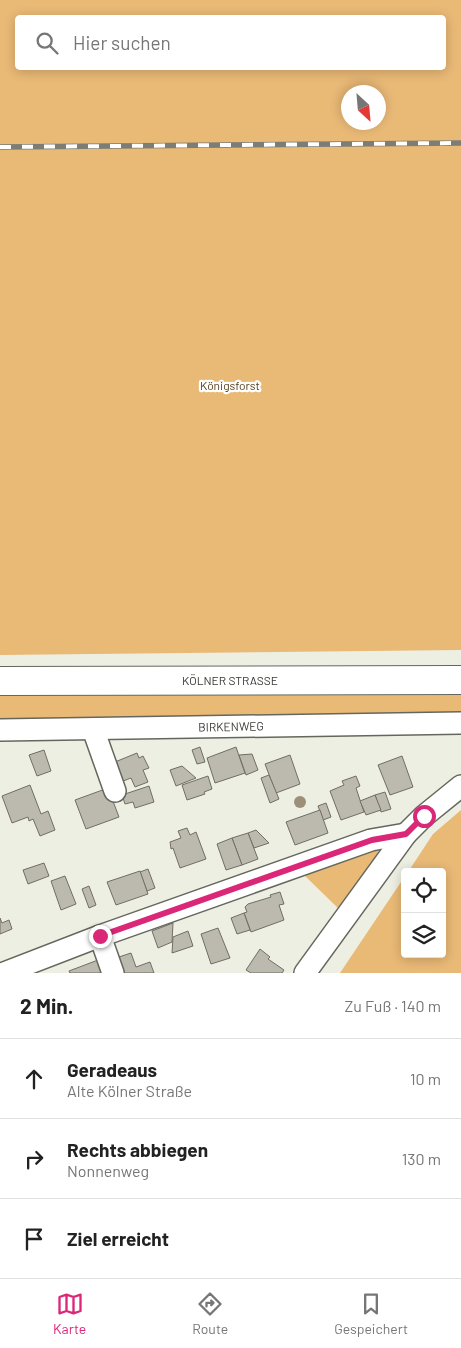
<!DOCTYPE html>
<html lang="de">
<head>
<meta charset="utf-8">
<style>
	:root { --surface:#fff; --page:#f2f2f2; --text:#222; --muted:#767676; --line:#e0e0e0; --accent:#db2777 }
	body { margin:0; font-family:Barlow,sans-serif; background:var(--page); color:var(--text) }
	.controls { position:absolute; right:15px; bottom:15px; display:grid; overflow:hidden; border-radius:5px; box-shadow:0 2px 12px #0003 }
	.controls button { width:45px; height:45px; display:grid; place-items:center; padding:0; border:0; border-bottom:1px solid var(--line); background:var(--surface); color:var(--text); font:25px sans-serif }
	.compass { position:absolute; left:341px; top:85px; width:45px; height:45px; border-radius:50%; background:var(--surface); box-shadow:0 2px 12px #0003; rotate:154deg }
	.stop { position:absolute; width:15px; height:15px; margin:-11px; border:4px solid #db2777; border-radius:50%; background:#fff }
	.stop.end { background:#db2777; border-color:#fff; box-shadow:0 1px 5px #0008 }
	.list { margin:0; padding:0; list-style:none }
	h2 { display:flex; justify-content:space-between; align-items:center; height:65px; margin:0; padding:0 20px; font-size:21px }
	h2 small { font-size:16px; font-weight:400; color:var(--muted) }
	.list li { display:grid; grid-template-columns:32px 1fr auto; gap:15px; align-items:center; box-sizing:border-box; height:80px; padding:0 20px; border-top:1px solid var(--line) }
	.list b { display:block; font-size:19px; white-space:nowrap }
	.list p { margin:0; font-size:16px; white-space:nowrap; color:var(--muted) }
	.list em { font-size:16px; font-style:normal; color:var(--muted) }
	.icon { flex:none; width:28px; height:28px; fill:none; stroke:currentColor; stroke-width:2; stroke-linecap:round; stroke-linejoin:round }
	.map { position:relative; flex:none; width:461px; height:973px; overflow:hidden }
	.search { position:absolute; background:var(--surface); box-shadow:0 2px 12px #0003; left:15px; right:15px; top:15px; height:55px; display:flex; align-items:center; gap:12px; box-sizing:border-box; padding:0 18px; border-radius:5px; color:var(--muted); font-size:19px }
	.sheet { height:305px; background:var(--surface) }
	nav { display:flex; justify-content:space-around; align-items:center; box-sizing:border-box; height:70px; border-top:1px solid var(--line); background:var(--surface); font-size:14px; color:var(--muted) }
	nav a { display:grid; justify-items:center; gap:2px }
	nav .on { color:var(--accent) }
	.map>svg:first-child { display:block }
	.green { fill:#e9b976; fill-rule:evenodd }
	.building { fill:#bcb9ae; stroke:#716e64 }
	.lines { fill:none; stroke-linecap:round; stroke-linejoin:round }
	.minor-casing { stroke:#65675c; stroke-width:24 }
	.major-casing { stroke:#65675c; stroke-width:30 }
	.minor { stroke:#fff; stroke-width:21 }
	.major { stroke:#fff; stroke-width:28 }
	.rail-casing { stroke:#7c7d75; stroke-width:5.5 }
	.rail { stroke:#fff; stroke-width:4; stroke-dasharray:11; stroke-linecap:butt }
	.tree { fill:#9c9078 }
	.route { stroke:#db2777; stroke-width:6 }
	.labels { text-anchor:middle; stroke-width:4.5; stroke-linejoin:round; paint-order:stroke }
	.park-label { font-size:12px; fill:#594220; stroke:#fff }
	.street-label { font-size:12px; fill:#383934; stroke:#fff }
</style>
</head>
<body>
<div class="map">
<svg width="461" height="973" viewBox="0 0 461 973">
	<rect width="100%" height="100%" fill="#edefe3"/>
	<!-- green -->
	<g class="green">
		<path d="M0,0H461V650L0,655ZM18,18H444V68H18ZM378,92V122H348V92Z"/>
		<polygon points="461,689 461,712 0,719 0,691"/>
		<polygon points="461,810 461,973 340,973 405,876 405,954 442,954 442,872 408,872 433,834"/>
		<polygon points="376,849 379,853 378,857 341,911 301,872"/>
	</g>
	<!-- building -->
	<g class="building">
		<polygon points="200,747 205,762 197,764 192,750"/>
		<polygon points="236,747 245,773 215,783 207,758"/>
		<polygon points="44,750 51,771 37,776 29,755"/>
		<polygon points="137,753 139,758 143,756 149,768 143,770 148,782 135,787 131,778 118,783 110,764"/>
		<polygon points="252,754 258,770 246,775 239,755"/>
		<polygon points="290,755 300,784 276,793 265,764"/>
		<polygon points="402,756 413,787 390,795 378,765"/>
		<polygon points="182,766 196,778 176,786 170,770"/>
		<polygon points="269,775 279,799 270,803 261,778"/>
		<polygon points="208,776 212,789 204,792 205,794 187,800 182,785"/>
		<polygon points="356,776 360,786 356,788 364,812 341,820 330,791 344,785 342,781"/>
		<polygon points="30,785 41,814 48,811 55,830 40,836 33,819 29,821 28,817 12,823 2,796"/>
		<polygon points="149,786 154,802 135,808 133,802 125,804 122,795"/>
		<polygon points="108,788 119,817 86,829 75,800"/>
		<polygon points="385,792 391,809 381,812 375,795"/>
		<polygon points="375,795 381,810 366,815 360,801"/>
		<polygon points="326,803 331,817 323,820 318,806"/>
		<polygon points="320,810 328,833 295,845 286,822"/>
		<polygon points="187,828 190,835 196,832 206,859 180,868 173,848 171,849 170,842 181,838 178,831"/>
		<polygon points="256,830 269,843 254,848 248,833"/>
		<polygon points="248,833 258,859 242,865 232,838"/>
		<polygon points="232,838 242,865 226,870 217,844"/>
		<polygon points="44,863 49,876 28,884 23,870"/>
		<polygon points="148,869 155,888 147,891 140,872"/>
		<polygon points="140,871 148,894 116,905 107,882"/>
		<polygon points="65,876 76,904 61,910 51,881"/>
		<polygon points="89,886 96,905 89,908 82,889"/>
		<polygon points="280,892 284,904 279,905 284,920 251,932 244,913 247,912 245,907 248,904 271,897 270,895"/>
		<polygon points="244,913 250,930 237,934 231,918"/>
		<polygon points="0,918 2,923 9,920 12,929 0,934"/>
		<polygon points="173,923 172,942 158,948 152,931"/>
		<polygon points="218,928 230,958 211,964 201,934"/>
		<polygon points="188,931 193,946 172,953 173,937"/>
		<polygon points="260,949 270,957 268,959 284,970 282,973 251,973 246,970"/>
		<polygon points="131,953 136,967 150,962 154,973 122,973 116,958"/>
		<polygon points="98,960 103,973 70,973 69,971"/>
	</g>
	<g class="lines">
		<!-- minor casing -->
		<g class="minor-casing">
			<g id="minor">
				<polyline points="93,729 115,791"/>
				<polyline points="0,730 461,723"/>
				<polyline points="100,936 113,973"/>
				<polyline points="4,973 100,936 371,840 406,834"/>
				<polyline points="305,973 406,834 424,816 461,786"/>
			</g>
		</g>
		<!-- major casing -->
		<g class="major-casing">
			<polyline id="major" points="0,681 461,680"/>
		</g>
		<!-- minor -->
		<use href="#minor" class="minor"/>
		<!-- major -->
		<use href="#major" class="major"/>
		<!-- rail casing -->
		<g class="rail-casing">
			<polyline id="rail" points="0,147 461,143"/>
		</g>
		<!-- rail -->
		<use href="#rail" class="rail"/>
	</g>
	<!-- trees -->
	<circle class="tree" cx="300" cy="802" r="6"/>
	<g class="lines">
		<!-- route -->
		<polyline class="route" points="100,936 372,840 406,834 424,816"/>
	</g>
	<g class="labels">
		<!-- park labels -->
		<g class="park-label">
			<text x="230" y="390">Königsforst</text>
		</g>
		<!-- street labels -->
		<g class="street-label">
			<text x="230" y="685">KÖLNER STRASSE</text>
			<text transform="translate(231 727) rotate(-1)" y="4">BIRKENWEG</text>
		</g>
	</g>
</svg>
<div class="controls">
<button><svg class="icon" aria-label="locate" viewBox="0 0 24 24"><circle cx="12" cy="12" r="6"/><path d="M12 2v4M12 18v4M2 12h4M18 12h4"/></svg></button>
<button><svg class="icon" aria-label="layers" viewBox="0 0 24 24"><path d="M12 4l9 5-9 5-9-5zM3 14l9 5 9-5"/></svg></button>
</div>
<svg class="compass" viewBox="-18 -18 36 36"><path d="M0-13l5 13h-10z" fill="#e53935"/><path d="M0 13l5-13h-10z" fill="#767676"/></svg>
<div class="stop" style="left:424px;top:816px"></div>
<div class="stop end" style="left:100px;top:936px"></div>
<div class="search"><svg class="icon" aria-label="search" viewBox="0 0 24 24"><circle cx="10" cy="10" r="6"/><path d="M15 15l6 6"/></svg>Hier suchen</div>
</div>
<section class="sheet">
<h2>2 Min.<small>Zu Fuß · 140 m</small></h2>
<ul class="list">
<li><svg class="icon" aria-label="ahead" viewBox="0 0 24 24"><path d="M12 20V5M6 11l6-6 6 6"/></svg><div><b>Geradeaus</b><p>Alte Kölner Straße</p></div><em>10 m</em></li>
<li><svg class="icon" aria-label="right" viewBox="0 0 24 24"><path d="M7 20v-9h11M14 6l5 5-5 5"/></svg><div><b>Rechts abbiegen</b><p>Nonnenweg</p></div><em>130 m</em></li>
<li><svg class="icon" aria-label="arrive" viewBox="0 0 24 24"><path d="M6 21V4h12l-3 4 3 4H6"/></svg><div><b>Ziel erreicht</b></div></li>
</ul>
</section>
<nav>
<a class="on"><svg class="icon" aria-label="map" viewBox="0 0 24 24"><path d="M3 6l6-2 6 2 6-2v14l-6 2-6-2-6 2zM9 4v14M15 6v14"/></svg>Karte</a>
<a><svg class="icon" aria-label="directions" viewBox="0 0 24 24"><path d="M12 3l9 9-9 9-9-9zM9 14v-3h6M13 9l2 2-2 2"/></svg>Route</a>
<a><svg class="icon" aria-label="saved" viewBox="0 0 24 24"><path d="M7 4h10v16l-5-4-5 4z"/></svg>Gespeichert</a>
</nav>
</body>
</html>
